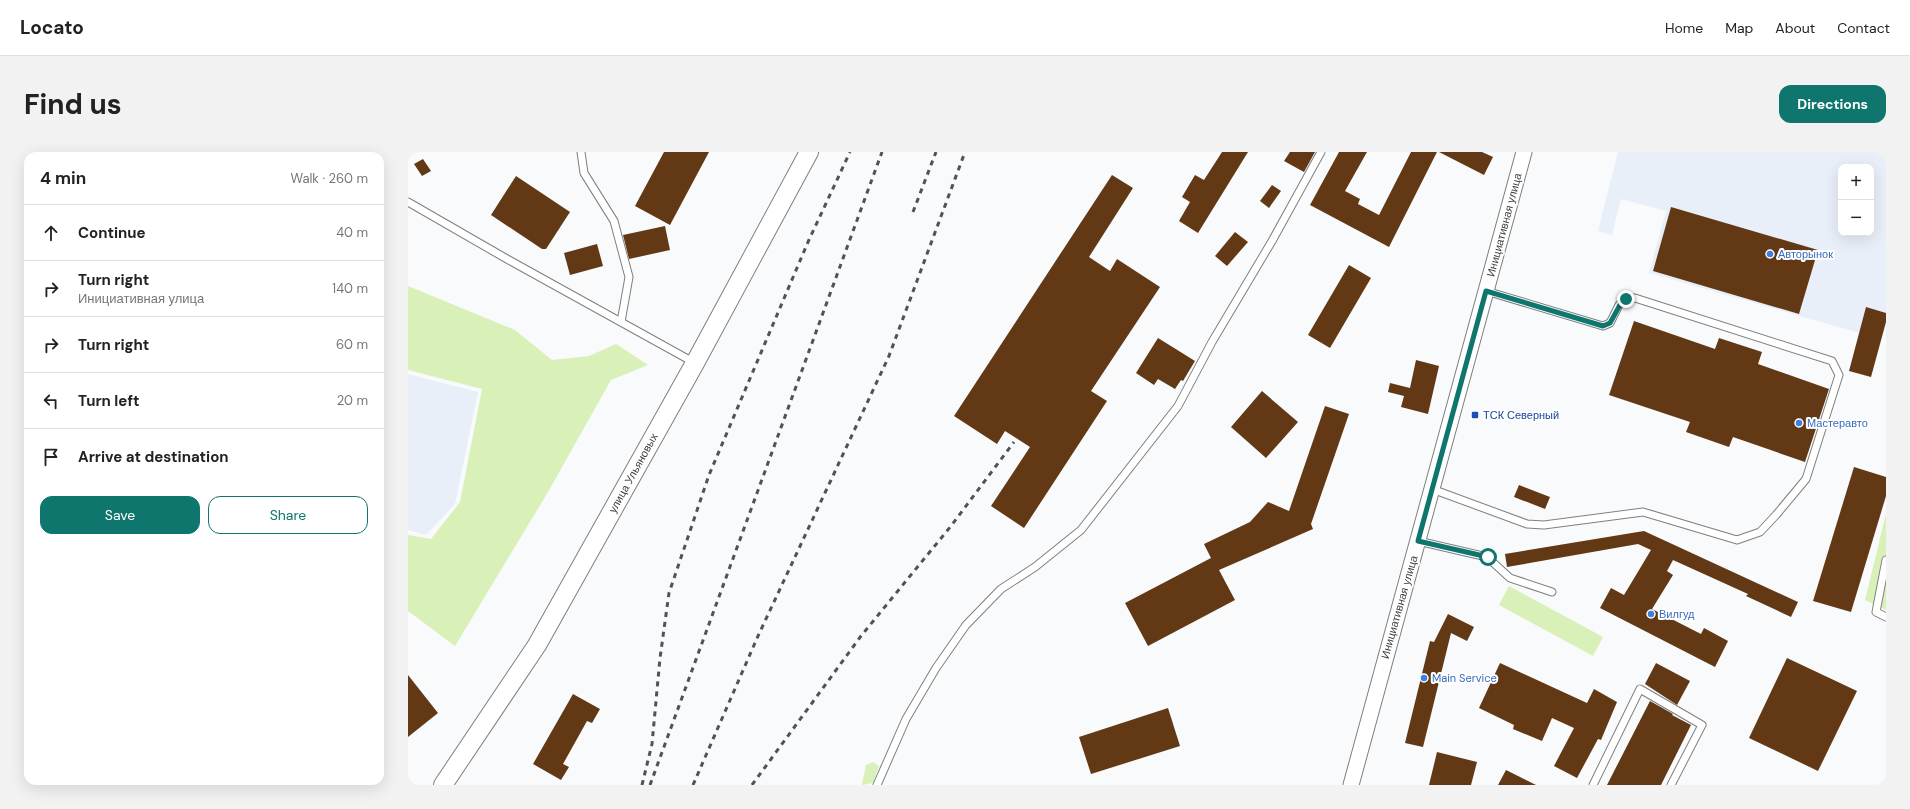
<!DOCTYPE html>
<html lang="en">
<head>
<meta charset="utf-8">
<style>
	:root { --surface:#fff; --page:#f2f2f2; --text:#222; --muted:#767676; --line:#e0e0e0; --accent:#0f766e }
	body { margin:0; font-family:"DM Sans",sans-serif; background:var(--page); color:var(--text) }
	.controls { position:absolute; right:12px; top:12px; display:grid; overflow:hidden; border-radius:8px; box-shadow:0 4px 16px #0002 }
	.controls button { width:36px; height:36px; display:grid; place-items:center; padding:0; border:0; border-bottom:1px solid var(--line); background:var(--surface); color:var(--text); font:20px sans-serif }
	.stop { position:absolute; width:12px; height:12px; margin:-9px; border:3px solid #0f766e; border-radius:50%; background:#fff }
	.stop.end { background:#0f766e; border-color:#fff; box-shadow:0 1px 4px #0008 }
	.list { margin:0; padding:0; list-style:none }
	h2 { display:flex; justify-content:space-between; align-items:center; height:52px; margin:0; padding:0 16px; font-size:17px }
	h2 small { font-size:13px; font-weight:400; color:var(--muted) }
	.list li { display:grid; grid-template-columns:26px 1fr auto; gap:12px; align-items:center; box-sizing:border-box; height:56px; padding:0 16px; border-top:1px solid var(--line) }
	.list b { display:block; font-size:15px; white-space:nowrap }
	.list p { margin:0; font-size:13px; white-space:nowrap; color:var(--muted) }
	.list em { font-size:13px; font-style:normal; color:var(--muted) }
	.actions { display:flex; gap:8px; padding:12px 16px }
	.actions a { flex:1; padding:9px 0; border:1px solid var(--accent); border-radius:12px; text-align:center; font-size:14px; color:var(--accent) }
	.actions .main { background:var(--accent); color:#fff }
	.icon { flex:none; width:22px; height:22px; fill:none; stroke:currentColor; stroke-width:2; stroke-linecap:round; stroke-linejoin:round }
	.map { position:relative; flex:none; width:1478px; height:633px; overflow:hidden; border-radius:12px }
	header { display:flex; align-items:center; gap:24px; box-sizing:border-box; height:56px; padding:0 20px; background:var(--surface); border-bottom:1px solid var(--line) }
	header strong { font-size:19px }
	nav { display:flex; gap:22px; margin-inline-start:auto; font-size:14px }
	.intro { display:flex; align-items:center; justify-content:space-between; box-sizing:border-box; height:96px; padding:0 24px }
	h1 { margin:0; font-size:28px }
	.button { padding:10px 18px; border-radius:12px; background:var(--accent); color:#fff; font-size:14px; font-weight:700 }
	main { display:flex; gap:24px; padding:0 24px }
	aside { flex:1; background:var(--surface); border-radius:12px; box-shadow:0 4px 16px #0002 }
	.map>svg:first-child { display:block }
	.built { fill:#e9eff8; fill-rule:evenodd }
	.green { fill:#d9f0b8 }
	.building { fill:#623914 }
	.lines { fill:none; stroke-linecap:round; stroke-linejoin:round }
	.service-casing { stroke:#7e7f81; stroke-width:9 }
	.minor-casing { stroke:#7e7f81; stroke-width:17 }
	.tertiary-casing { stroke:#7e7f81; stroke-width:20 }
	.service { stroke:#fff; stroke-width:7 }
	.minor { stroke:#fff; stroke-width:15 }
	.tertiary { stroke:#fff; stroke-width:18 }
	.rail { stroke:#515253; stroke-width:3; stroke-dasharray:5 5; stroke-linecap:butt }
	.route { stroke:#0f766e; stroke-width:5 }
	.shop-dot { fill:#3f7fe0; stroke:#fff; stroke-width:1.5 }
	.transit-dot { fill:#1a4fb4; stroke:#fff; stroke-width:1.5 }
	.labels { text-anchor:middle; stroke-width:4; stroke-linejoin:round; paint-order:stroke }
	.street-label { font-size:11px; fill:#3b3c3d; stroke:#fff }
	.shop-label { font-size:11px; fill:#366cbe; stroke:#fff; text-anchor:start }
	.transit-label { font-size:11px; fill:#164399; stroke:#fff; text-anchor:start }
</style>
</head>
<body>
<header>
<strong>Locato</strong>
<nav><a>Home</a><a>Map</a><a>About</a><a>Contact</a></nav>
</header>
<div class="intro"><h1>Find us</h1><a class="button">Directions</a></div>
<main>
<aside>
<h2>4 min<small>Walk · 260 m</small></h2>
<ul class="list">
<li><svg class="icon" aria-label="ahead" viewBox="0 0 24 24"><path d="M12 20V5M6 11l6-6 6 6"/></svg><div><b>Continue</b></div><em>40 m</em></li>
<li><svg class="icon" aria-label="right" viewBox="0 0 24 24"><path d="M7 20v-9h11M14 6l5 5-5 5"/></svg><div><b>Turn right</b><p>Инициативная улица</p></div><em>140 m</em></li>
<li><svg class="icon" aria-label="right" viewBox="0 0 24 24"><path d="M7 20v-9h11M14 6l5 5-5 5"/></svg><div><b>Turn right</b></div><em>60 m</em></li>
<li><svg class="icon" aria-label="left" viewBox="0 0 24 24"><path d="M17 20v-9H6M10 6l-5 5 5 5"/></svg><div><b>Turn left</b></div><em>20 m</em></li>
<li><svg class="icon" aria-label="arrive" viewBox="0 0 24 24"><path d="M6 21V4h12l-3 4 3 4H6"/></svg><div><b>Arrive at destination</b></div></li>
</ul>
<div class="actions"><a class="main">Save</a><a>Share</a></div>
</aside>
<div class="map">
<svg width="1478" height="633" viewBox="0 0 1478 633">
	<rect width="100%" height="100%" fill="#f8fafc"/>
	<!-- built -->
	<g class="built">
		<path d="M1210,0H1478V163L1455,182L1241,121L1258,59L1213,47L1204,83L1190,79ZM1433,15H1463V81H1433Z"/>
		<polygon points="0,222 70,240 47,352 18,383 0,378"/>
	</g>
	<!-- green -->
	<g class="green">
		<polygon points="0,134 107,178 144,208 181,204 208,192 240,213 203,228 140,340 47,494 0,459 0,383 23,387 52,350 74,237 0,218"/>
		<polygon points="1478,362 1478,458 1457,448"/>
		<polygon points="1101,434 1195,485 1185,504 1091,453"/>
		<polygon points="465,610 471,614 465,631 454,633 458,613"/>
	</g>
	<!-- building -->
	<g class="building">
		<polygon points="256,0 301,0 262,73 227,54"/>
		<polygon points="814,0 840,0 790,81 771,69 782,50 774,45 787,23 796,28"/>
		<polygon points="882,0 907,0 896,20 876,9"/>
		<polygon points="931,0 959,0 937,39 952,47 950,52 971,63 1003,0 1029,0 981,95 902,53"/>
		<polygon points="1031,0 1074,0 1085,5 1076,23"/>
		<polygon points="15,7 23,19 14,24 6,12"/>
		<polygon points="704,23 725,36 681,105 702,119 709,107 752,135 683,239 699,249 616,376 583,354 622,295 597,279 589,292 546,264"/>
		<polygon points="108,24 162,60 138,97 134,97 83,63"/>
		<polygon points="864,33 873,39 861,56 852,49"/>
		<polygon points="1263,55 1410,98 1391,162 1245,119"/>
		<polygon points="257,74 262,98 221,107 215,83"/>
		<polygon points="827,80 840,90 819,114 807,104"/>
		<polygon points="189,92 195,114 162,123 156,101"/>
		<polygon points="941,113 963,126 922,196 900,183"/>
		<polygon points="1458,155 1478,161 1478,170 1463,225 1441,219"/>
		<polygon points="1226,169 1307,197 1311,186 1354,200 1350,212 1421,237 1397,310 1325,285 1321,295 1278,280 1282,270 1201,243"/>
		<polygon points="750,186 787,209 775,229 773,228 767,237 750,227 746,233 728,221"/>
		<polygon points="1008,208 1031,214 1020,262 993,255 996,244 980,240 982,231 1002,236"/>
		<polygon points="854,239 890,270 858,306 823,275"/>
		<polygon points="917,254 941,262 903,372 905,377 811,418 827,448 740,494 717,451 803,406 796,392 842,370 860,350 881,359"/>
		<polygon points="1446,315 1478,325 1478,344 1443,460 1405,449"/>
		<polygon points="1111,333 1142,345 1137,357 1106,345"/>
		<polygon points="1236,379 1390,450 1383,465 1338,444 1340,442 1265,408 1259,419 1265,423 1244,457 1293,482 1296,476 1320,489 1307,515 1192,456 1203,436 1216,443 1243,398 1230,392 1099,415 1097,402"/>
		<polygon points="1040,462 1066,475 1059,489 1043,481 1015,595 997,591 1022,489 1026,490"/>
		<polygon points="1379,506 1449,539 1410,619 1341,586"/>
		<polygon points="1092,511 1179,551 1186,537 1209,550 1193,588 1190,587 1169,626 1146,614 1166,576 1144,566 1134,589 1105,577 1106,573 1071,556"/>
		<polygon points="1248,511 1282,529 1269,553 1237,532"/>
		<polygon points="0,523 30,561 0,585"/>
		<polygon points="165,542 192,557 184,571 179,569 155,612 161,615 153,628 125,612"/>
		<polygon points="1242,549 1265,562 1264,563 1283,573 1253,633 1199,633"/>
		<polygon points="760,556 772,594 683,622 671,585"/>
		<polygon points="1029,600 1069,610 1063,633 1021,633"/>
		<polygon points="1098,618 1128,633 1090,633"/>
	</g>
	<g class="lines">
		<!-- service casing -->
		<g class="service-casing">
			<g id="service">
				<polyline points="173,0 176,21 206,69 221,125 213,170"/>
				<polyline points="0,50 99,107 287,211"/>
				<polyline points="1024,337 1119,372 1136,373 1235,360 1329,388 1352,380 1368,363 1398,327 1431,223 1424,209 1227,146 1217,147 1211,153 1202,171 1195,174 1078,139"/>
				<polyline points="1010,389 1079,405 1102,426 1144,440"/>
				<polyline points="1478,408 1468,460 1478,465"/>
				<polyline points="469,633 498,567 528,516 558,473 593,437 627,415 673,378 770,254 804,190 864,89 913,0"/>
				<polyline points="1185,633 1232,537 1294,573 1263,633"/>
			</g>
		</g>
		<!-- minor casing -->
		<g class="minor-casing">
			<polyline id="minor" points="943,633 1116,0"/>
		</g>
		<!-- tertiary casing -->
		<g class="tertiary-casing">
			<polyline id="tertiary" points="35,633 129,493 287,211 401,0"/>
		</g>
		<!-- service -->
		<use href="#service" class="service"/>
		<!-- minor -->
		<use href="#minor" class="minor"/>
		<!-- tertiary -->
		<use href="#tertiary" class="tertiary"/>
		<!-- rail -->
		<g class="rail">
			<polyline points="505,60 528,0"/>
			<polyline points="234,633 244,592 252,506 261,441 301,323 400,90 442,0"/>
			<polyline points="242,633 474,0"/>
			<polyline points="285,633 350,484 481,204 557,0"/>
			<polyline points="344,633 453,484 543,374 606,290"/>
		</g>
	</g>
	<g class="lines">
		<!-- route -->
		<polyline class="route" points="1080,405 1010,389 1078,139 1195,174 1202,171 1212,153 1218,147"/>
	</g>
	<!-- markers -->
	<g class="shop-dot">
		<circle cx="1362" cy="102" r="4"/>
		<circle cx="1391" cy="271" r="4"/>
		<circle cx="1243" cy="462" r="4"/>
		<circle cx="1016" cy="526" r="4"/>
	</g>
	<rect class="transit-dot" x="1063" y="259" width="8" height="8" rx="2"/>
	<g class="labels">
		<!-- street labels -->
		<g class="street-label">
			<text transform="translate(1096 73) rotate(-75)" y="4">Инициативная улица</text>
			<text transform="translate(225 321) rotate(-61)" y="4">улица Ульяновых</text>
			<text transform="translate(991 455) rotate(-74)" y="4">Инициативная улица</text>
		</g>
		<!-- shop labels -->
		<g class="shop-label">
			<text x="1370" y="106">Авторынок</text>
			<text x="1399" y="275">Мастеравто</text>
			<text x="1251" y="466">Вилгуд</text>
			<text x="1024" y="530">Main Service</text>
		</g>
		<!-- transit labels -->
		<g class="transit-label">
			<text x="1075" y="267">ТСК Северный</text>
		</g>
	</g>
</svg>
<div class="controls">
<button>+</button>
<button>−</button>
</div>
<div class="stop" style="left:1080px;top:405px"></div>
<div class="stop end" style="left:1218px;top:147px"></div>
</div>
</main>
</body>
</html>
